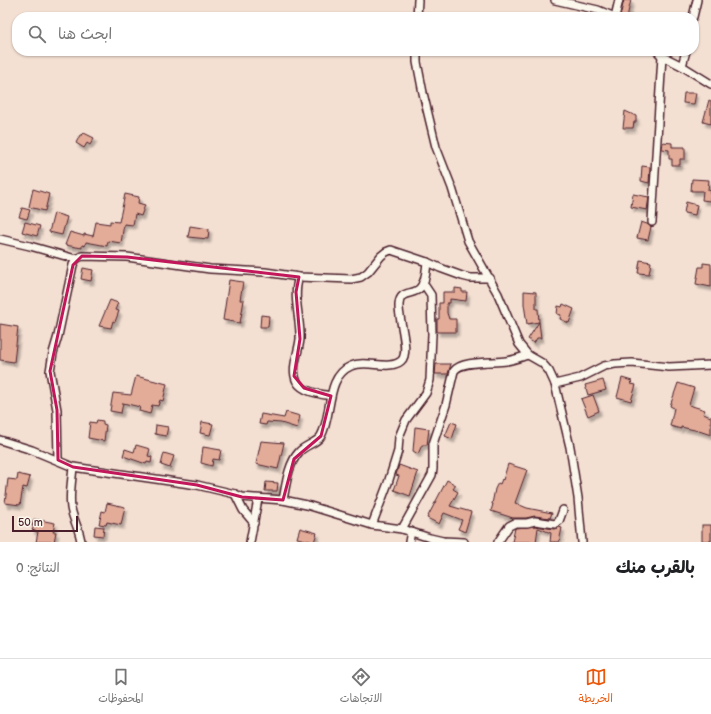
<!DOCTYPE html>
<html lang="ar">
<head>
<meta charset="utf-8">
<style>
	:root { --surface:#fff; --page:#f6f6f6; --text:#202124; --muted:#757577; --line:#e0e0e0; --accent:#ea580c }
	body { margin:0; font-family:"Balsamiq Sans","Playpen Sans Arabic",sans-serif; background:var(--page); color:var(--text); direction:rtl }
	.scale { position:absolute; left:12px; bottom:10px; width:66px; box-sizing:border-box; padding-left:4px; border:2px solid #4a1f2b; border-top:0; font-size:11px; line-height:14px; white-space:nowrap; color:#4a1f2b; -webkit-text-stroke:3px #fbf7ec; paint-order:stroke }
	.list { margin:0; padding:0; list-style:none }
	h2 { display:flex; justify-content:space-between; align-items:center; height:52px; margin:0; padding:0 16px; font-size:17px }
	h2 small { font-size:13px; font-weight:400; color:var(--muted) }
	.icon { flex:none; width:22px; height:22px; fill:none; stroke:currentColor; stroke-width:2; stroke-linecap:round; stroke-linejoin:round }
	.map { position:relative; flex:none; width:711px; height:542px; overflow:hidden; direction:ltr }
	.search { position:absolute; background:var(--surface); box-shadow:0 1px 3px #0004; left:12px; right:12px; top:12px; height:44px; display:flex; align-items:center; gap:10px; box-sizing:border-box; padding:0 14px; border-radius:16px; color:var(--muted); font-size:15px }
	.sheet { height:116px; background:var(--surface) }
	nav { display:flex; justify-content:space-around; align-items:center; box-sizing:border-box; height:56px; border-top:1px solid var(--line); background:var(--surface); font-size:11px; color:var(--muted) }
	nav a { display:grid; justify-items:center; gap:2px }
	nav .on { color:var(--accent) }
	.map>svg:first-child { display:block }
	.building { fill:#e3ac99; stroke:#4a1f2b; filter:url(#shadow) }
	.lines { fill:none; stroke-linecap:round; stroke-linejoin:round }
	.street-casing { stroke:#4a1f2b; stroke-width:10 }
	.street { stroke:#fbf7ec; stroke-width:7 }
	.marked { fill:none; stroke:#c2185b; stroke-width:3; stroke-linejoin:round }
</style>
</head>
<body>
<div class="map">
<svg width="711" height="542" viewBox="0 0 711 542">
	<defs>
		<filter id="shadow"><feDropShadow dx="2.5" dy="4" stdDeviation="1" flood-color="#0004"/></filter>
	</defs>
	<rect width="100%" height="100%" fill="#f4e0d3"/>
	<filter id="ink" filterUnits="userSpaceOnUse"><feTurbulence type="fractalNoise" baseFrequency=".025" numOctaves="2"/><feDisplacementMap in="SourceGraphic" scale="8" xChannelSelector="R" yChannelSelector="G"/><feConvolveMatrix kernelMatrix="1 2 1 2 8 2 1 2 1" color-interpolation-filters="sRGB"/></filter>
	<g filter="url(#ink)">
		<!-- building -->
		<g class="building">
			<polygon points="624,0 631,0 627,17 620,16"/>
			<polygon points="684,93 696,93 694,104 683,103"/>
			<polygon points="709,100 711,101 711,124 703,122"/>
			<polygon points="625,111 636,116 636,122 634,122 633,128 623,128"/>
			<polygon points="84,133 94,138 90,145 87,143 84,148 76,143 80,135 82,135"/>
			<polygon points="663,142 672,143 672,147 685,147 685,159 680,159 680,165 672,165 672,159 669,159 669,150 662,149"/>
			<polygon points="642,166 650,167 649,183 641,181"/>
			<polygon points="692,179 709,180 708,190 711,191 710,201 702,200 703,191 691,191"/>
			<polygon points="33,189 49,194 45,211 29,207"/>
			<polygon points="125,194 139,197 138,203 145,205 141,216 135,214 133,225 124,224 121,243 108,241 107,246 86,242 85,246 82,245 82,248 65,245 70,232 84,236 84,234 93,236 96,222 110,224 110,221 119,222"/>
			<polygon points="633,194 649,197 647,210 631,207"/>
			<polygon points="686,202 697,205 695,215 684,213"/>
			<polygon points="22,208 30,210 27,219 19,217"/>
			<polygon points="54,213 67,217 62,235 49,232"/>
			<polygon points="25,222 40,226 37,236 22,232"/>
			<polygon points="641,222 647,224 651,227 648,240 637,238"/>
			<polygon points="190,226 209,229 208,239 188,237"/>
			<polygon points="640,260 651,262 649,274 638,273"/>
			<polygon points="703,263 711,264 711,287 696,284 699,267 703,267"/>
			<polygon points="83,268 93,270 91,281 81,279"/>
			<polygon points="229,280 243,282 240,300 244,300 240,323 223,320"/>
			<polygon points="455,288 462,289 462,292 467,292 466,301 450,299 450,303 447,303 447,313 449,319 456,319 456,332 437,332 437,319 439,319 439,303 443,303 443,292 455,292"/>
			<polygon points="524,291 536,292 536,309 538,309 539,322 527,324 524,304"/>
			<polygon points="110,300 118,303 115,310 119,311 115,322 113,321 111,328 99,326"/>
			<polygon points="563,304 574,309 569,323 560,319 561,315 557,314 558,306 562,307"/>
			<polygon points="261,315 269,316 268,327 260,327"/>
			<polygon points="539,322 541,338 537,338 534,343 528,339"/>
			<polygon points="0,324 18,327 14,362 0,360"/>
			<polygon points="436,364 451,364 448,374 435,374"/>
			<polygon points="136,376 167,384 163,401 160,400 158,406 152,405 150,414 139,411 140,407 123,403 121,413 110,411 113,393 131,395"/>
			<polygon points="622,378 632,381 631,384 636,385 631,401 617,397"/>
			<polygon points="603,380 606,390 588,395 585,385"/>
			<polygon points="678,383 694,388 689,405 705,410 703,414 711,417 711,435 699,431 681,427 681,429 670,426 674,408 670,406"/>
			<polygon points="593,395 599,411 588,416 581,399"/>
			<polygon points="286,412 300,416 297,428 281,423 267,422 266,425 259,424 261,414 284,418"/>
			<polygon points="97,420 103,421 103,424 106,425 104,441 88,438 90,422 96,423"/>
			<polygon points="202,422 213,424 210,435 200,433"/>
			<polygon points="451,422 457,424 452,439 445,436"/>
			<polygon points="156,425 168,427 166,436 155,434"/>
			<polygon points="415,427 429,429 427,445 422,445 418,454 413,451"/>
			<polygon points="261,441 284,443 278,469 256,464"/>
			<polygon points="136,445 150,449 148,456 152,457 151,463 147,462 146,464 123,456 125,449 134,452"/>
			<polygon points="203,447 221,450 219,460 213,459 212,466 201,463"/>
			<polygon points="164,453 174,456 170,468 161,465"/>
			<polygon points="508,464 527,470 515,503 527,508 552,513 550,518 535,516 526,518 513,518 491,511 493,504 492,504 495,489 498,483 500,484 502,479 503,480"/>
			<polygon points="399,465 418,472 410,496 394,490 399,476 396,475"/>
			<polygon points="18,474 30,477 27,488 23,487 20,505 5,503 8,479 17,480"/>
			<polygon points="447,480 456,485 453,489 458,492 450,506 471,512 465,532 458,529 462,520 444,513 439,524 427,518"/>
			<polygon points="266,482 278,483 277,491 265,491"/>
			<polygon points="107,503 125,507 121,525 107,522 106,525 99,524 102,511 105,512"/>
			<polygon points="34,519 55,523 53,532 56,532 54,542 36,542 38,532 32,530 34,526 32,526"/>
			<rect x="702" y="525" width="9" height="16"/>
			<polygon points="95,526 104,527 103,536 94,535"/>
			<polygon points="535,526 554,529 559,527 562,528 559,542 550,542 551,533 538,528 536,542 512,542 515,528"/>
			<polygon points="300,528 317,533 314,542 297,538"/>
		</g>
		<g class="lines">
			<!-- street casing -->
			<g class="street-casing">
				<g id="street">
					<polyline points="555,0 598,10 615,17"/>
					<polyline points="417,17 418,0"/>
					<polyline points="615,17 619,0"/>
					<polyline points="693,17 697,0"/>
					<polyline points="417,51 417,62 423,93 436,147 452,188 468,241 498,294 519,344 528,355 542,363 549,371 555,384"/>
					<polyline points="657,51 662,56 682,66 711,84"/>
					<polyline points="682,66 686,51"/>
					<polyline points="652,222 662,56"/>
					<polyline points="0,239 30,246 76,259"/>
					<path d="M299,277C292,297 301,319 300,339C299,352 290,369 297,382C303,392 320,394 331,396"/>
					<polyline points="0,440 32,450 73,467 197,485 235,494 242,497 283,500 307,505 372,525 402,529 430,538 443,541 464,542"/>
					<polyline points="58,460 57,410 50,371 53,353 58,336 73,265 76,259 82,256 127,257 210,269 265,272 299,277 351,279 361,277 368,272 381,256 386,252 391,250 427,262 440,268 462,276 470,278 490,278"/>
					<path d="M73,467C72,480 69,495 71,508C73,520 80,530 81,542"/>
					<polyline points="235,494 243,510 254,523"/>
					<path d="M283,500C286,485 288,464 299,452C305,445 317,443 321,436C333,415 325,377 351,366C366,359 389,371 401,361C411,353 398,318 399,305C400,289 413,296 420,288C426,282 426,270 427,262"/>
					<polyline points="372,525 388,483 398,451 399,437 406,420 426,393 430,380 432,334 431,295 423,283"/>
					<path d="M402,529L432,475L433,469V444L446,405L454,371C461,360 494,363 506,361C514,360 521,357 528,355"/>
					<polyline points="250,542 258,499"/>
					<polyline points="409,542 411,531"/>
					<polyline points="498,542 509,526 515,523 527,523 535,521 555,524 559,521 563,510"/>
					<polyline points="582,542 578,498 570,447 555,384 580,378 604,366 615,364 632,363 669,367 711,365"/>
				</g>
			</g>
			<!-- street -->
			<use href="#street" class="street"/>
		</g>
	</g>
	<!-- marked area -->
	<path class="marked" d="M82,256L127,257L299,277L296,292L300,339L294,376L304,388L331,396L321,436L294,459L283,500L242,497L197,485L73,467L58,460L57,410L50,371L73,265Z"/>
</svg>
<div class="scale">50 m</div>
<div class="search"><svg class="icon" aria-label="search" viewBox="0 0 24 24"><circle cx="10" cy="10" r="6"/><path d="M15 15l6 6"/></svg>ابحث هنا</div>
</div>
<section class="sheet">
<h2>بالقرب منك<small>النتائج: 0</small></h2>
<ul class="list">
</ul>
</section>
<nav>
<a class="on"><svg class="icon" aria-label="map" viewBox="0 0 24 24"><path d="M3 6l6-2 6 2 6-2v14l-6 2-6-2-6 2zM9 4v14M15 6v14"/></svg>الخريطة</a>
<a><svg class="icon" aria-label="directions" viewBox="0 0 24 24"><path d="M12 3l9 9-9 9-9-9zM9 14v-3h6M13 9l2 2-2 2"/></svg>الاتجاهات</a>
<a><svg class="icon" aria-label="saved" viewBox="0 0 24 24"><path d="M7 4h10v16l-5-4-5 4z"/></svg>المحفوظات</a>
</nav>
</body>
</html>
